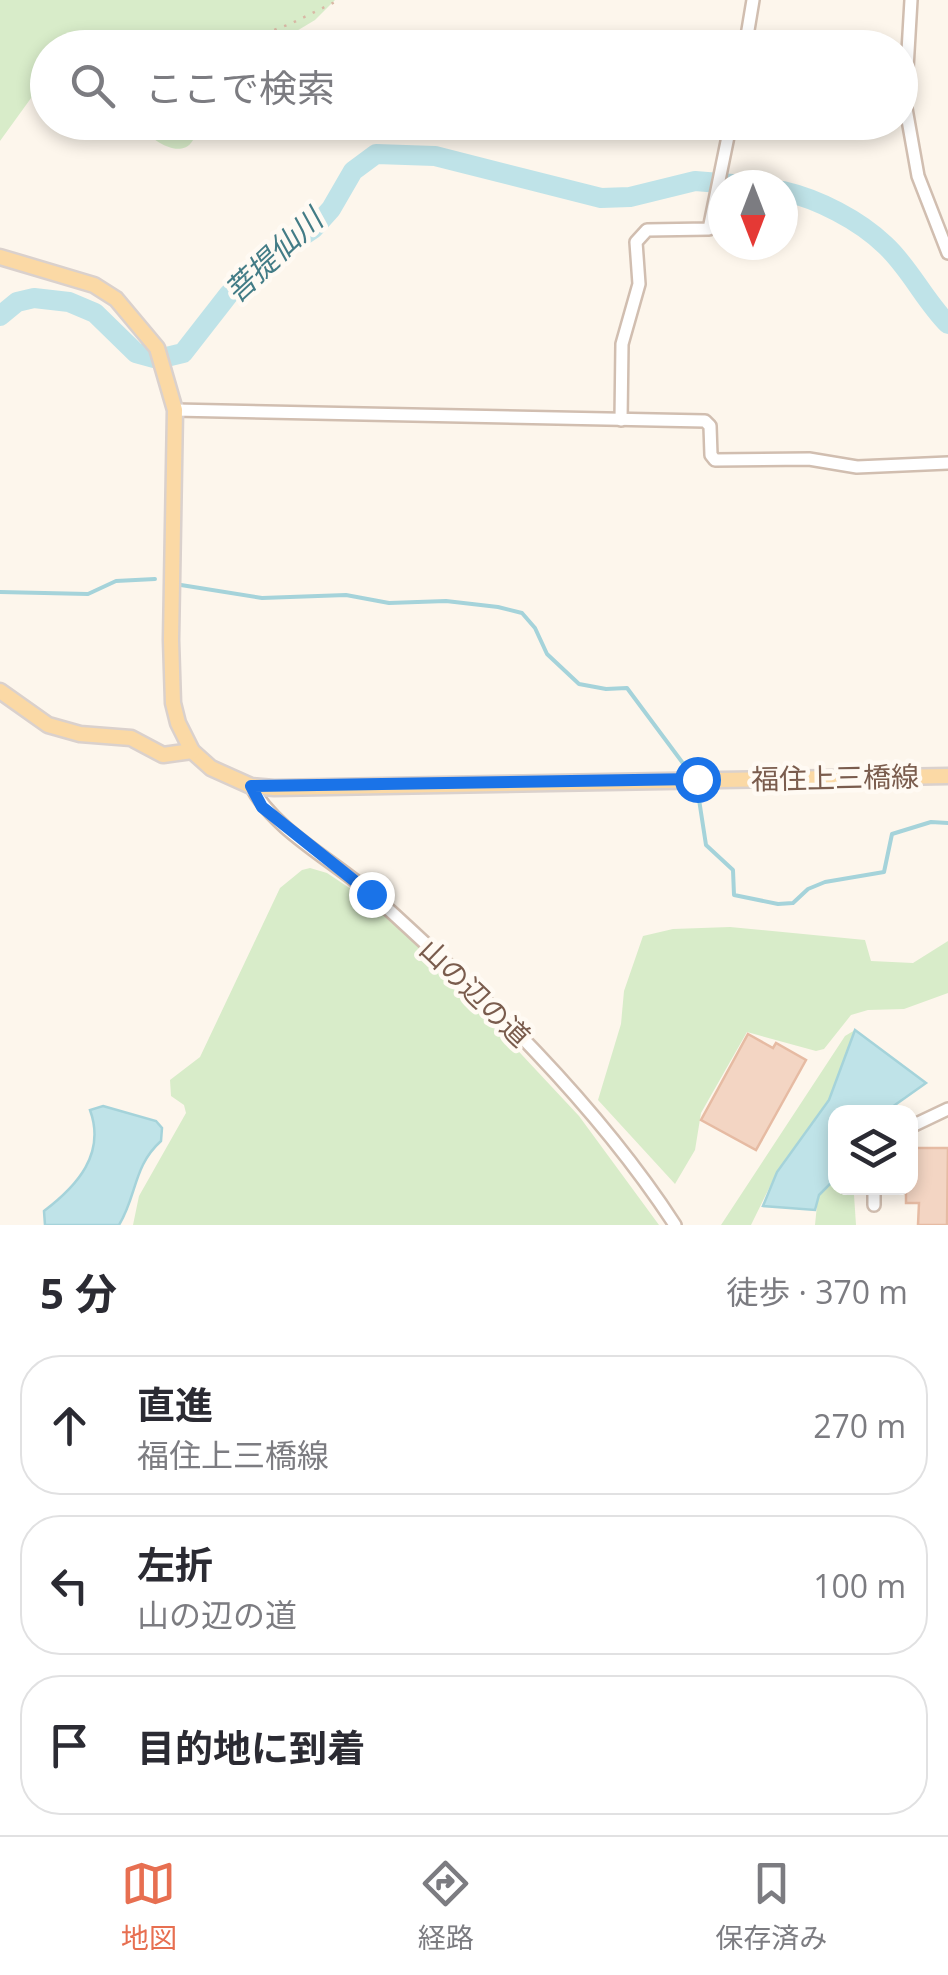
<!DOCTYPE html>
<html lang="ja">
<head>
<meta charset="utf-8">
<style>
	:root { --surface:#fff; --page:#f2f2f3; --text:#2b2b33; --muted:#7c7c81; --line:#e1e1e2; --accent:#e76f51 }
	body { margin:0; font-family:"Open Sans","Noto Sans JP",sans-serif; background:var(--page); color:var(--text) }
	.controls { position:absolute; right:30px; bottom:30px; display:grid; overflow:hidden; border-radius:20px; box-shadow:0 5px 15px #0003 }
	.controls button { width:90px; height:90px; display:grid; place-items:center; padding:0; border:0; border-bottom:2px solid var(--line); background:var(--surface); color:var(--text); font:50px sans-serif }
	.compass { position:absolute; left:708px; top:170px; width:90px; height:90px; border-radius:50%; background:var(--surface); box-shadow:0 5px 15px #0003; rotate:180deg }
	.stop { position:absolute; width:30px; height:30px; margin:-22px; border:8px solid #1a73e8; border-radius:50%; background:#fff }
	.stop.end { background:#1a73e8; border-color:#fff; box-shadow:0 2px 10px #0008 }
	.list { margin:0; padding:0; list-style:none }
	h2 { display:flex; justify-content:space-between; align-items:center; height:130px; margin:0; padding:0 40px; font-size:42px }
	h2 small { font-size:32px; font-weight:400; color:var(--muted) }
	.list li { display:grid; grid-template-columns:65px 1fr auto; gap:30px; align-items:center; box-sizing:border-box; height:140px; margin:0 20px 20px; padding:0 20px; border:2px solid var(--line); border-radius:40px }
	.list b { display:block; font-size:38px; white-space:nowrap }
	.list p { margin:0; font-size:32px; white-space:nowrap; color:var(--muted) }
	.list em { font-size:32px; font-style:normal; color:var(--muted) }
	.icon { flex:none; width:55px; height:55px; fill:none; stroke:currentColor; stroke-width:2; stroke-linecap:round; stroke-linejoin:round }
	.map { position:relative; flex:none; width:948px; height:1225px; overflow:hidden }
	.search { position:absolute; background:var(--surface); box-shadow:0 5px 15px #0003; left:30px; right:30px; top:30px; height:110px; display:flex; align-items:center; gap:25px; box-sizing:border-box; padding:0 35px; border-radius:55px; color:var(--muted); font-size:38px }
	.sheet { height:610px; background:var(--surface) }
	nav { display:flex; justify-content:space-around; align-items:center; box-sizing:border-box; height:140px; border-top:2px solid var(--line); background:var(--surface); font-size:28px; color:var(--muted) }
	nav a { display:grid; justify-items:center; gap:5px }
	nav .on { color:var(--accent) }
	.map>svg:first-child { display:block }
	.green { fill:#d8ecc9 }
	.water { fill:#bfe3e8; stroke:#a5d3da; stroke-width:2.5 }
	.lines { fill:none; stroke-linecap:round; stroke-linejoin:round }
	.stream { stroke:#a5d3da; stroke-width:4 }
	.river { stroke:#bfe3e8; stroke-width:20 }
	.building { fill:#f3d5c3; stroke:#e6bba3; stroke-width:2.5 }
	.minor-casing { stroke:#d1beb0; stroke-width:16 }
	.major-casing { stroke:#dad1cd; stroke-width:19 }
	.path { stroke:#d9b8a5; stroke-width:2.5; stroke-dasharray:2.5 8; stroke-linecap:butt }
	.minor { stroke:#fff; stroke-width:11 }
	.major { stroke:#fbd9a5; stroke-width:14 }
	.route { stroke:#1a73e8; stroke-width:12 }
	.labels { text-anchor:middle; stroke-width:9; stroke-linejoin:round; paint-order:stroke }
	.street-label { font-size:28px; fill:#7a5c4d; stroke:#fffaf3 }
	.water-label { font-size:30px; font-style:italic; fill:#437c86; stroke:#fffaf3 }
</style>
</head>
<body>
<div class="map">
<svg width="948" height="1225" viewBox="0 0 948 1225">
	<rect width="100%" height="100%" fill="#fdf6ec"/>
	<!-- green -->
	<g class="green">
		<polygon points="0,0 335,0 315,20 270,47 48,48 47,76 0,141"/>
		<path d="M137,123H198C193,168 155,145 137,123Z"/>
		<polygon points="310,868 327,873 393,917 579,1116 659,1225 133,1225 139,1196 186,1113 184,1105 171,1096 170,1080 200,1057 280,888 302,870"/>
		<polygon points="730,927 865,940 871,961 913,963 948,941 948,993 904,1009 868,1010 851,1015 824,1049 816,1051 747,1032 701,1113 695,1150 675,1184 598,1100 621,1024 624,991 643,936 673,929"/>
		<polygon points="855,1030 829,1100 777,1172 751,1225 721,1225 845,1036"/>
		<polygon points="835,1179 836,1188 857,1188 854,1195 856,1225 815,1225 818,1195"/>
	</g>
	<!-- water -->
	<g class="water">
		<polygon points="855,1030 926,1083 885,1112 836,1112 835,1179 819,1195 815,1210 763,1206 777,1172 829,1100"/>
		<path d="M103,1106L156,1121L162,1128L161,1141C133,1166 137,1196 119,1225H45L44,1211C77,1186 106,1154 90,1110Z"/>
	</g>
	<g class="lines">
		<!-- stream -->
		<g class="stream">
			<polyline points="181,585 262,598 346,595 389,603 446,601 498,607 522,613 535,628 547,654 579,684 606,689 627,688 688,770"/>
			<polyline points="0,592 88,594 116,581 155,579"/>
			<polyline points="698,793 706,845 733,870 734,895 778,904 793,903 808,889 825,882 884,872 892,834 931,822 948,823"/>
		</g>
		<!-- river -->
		<g class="river">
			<path d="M783,191C818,199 859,220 885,245C910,268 924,300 948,324"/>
			<polyline points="0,316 17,302 34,298 69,302 95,313 136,353 158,359 183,353 229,294 270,258 313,229 331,209 353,171 376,154 435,156 601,198 630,197 695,181 745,185"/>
		</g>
	</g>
	<!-- building -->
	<g class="building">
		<polygon points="748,1034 773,1048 776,1043 806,1060 756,1150 701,1120"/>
		<polygon points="910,1148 948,1148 947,1225 918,1225 919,1203 906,1203 906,1188 910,1188"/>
	</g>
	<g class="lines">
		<!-- minor casing -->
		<g class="minor-casing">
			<g id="minor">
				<polyline points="911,0 905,103 918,176 948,253"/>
				<polyline points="745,48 753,0"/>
				<polyline points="175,410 705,421 710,426 711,455 715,460 809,459 857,467 948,463"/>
				<polyline points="621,420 622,344 639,284 636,242 647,230 709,229 731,122"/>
				<path d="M251,786C275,832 337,862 376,898C484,996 595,1102 675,1225"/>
				<polyline points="910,1127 948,1109"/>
				<polyline points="874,1205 874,1188"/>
			</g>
		</g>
		<!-- major casing -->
		<g class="major-casing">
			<g id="major">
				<polyline points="0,257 94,285 116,299 157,348 175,410 171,640 173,703 178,723 192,751 211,768 251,786 274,788 948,776"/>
				<polyline points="0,691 48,725 80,734 131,738 163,755 192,751"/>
			</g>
		</g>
		<!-- path -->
		<polyline class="path" points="225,48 290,24 339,0"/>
		<!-- minor -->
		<use href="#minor" class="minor"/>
		<!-- major -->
		<use href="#major" class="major"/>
	</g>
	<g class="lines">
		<!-- route -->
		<polyline class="route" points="371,894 262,807 251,786 697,779"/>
	</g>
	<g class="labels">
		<!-- street labels -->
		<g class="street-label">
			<text transform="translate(835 778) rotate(-1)" y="10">福住上三橋線</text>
			<text transform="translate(475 993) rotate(44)" y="10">山の辺の道</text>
		</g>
		<!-- water labels -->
		<g class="water-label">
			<text transform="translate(274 256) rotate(-43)" y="10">菩提仙川</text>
		</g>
	</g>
</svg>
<div class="controls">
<button><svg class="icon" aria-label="layers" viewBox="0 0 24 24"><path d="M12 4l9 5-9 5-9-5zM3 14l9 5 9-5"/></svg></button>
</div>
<svg class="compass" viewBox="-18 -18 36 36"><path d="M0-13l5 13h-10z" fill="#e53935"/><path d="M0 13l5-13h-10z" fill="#7c7c81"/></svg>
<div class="stop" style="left:697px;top:779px"></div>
<div class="stop end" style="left:371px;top:894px"></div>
<div class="search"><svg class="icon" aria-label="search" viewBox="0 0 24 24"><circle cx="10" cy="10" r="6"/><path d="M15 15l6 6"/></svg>ここで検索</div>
</div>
<section class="sheet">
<h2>5 分<small>徒歩 · 370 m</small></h2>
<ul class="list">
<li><svg class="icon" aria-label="ahead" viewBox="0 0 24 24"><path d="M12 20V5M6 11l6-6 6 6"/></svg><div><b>直進</b><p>福住上三橋線</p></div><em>270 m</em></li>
<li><svg class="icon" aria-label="left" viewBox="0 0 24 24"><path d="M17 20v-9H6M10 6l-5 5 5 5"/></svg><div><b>左折</b><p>山の辺の道</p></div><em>100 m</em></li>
<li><svg class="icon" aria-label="arrive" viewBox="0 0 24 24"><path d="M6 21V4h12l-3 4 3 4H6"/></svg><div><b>目的地に到着</b></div></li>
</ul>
</section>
<nav>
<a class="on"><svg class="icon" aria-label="map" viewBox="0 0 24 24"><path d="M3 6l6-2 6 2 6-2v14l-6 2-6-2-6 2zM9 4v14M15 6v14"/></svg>地図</a>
<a><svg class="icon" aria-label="directions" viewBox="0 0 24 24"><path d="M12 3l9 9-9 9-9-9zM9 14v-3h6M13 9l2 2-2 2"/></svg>経路</a>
<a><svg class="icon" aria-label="saved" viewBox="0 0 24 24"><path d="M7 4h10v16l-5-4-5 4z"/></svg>保存済み</a>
</nav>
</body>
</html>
